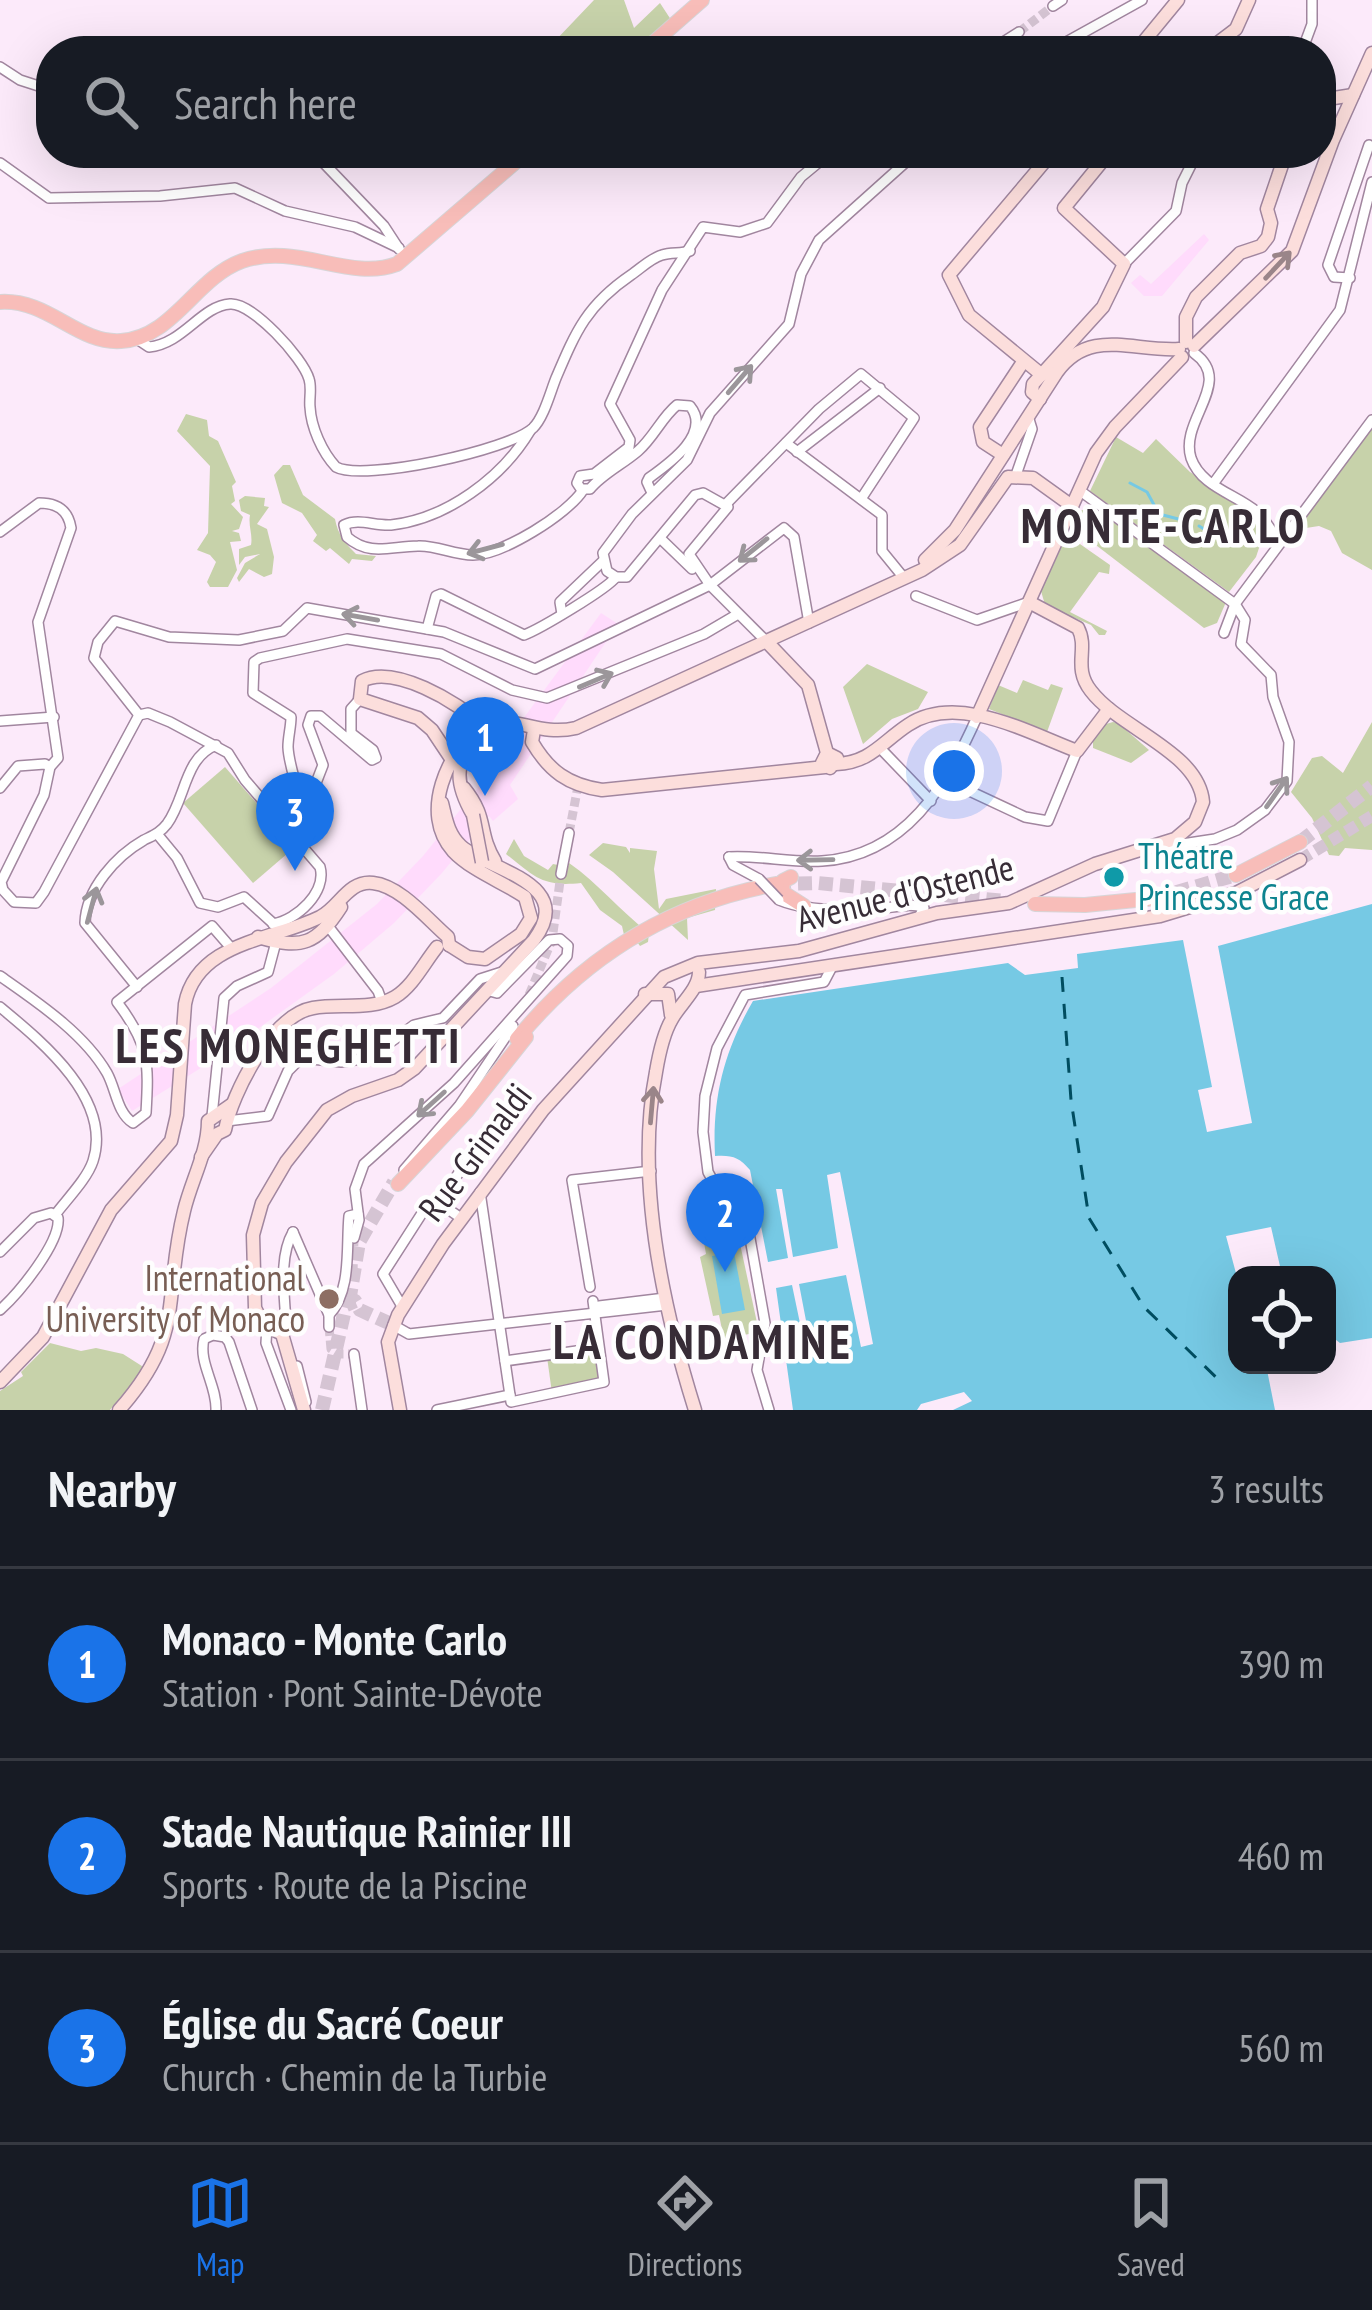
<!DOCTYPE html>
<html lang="en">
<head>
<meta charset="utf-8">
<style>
	:root { --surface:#171b24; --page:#242831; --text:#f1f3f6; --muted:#9ea1a6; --line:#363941; --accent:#1a73e8 }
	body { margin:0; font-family:"PT Sans Narrow",sans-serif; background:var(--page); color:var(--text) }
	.controls { position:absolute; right:36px; bottom:36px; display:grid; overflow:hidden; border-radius:24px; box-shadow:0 12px 48px #0002 }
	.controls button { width:108px; height:108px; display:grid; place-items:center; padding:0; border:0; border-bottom:3px solid var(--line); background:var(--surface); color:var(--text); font:60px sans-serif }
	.you { position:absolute; left:954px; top:771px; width:42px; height:42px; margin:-30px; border:9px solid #fff; border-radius:50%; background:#1a73e8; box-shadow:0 0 0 18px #1a73e833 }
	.badge { display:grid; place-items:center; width:78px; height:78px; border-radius:50%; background:var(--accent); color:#fff; font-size:39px; font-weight:700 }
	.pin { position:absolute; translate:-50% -99px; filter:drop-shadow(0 3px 6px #0008) }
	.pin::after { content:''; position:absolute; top:63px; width:42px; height:36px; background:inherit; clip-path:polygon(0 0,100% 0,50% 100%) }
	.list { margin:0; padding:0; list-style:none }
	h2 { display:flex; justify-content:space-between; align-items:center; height:156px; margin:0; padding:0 48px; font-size:51px }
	h2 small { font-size:39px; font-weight:400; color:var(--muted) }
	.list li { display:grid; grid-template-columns:78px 1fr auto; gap:36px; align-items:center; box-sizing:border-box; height:192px; padding:0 48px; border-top:3px solid var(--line) }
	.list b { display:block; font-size:45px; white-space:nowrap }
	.list p { margin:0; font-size:39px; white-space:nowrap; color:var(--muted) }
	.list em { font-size:39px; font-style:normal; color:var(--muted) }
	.icon { flex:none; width:66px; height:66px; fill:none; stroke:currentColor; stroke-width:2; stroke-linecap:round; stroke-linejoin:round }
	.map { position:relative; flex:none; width:1372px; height:1410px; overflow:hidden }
	.search { position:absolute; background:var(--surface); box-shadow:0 12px 48px #0002; left:36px; right:36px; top:36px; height:132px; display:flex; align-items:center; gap:30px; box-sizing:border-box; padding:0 42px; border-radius:48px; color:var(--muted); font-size:45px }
	.sheet { height:732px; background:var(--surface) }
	nav { display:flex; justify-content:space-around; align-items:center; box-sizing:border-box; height:168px; border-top:3px solid var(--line); background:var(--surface); font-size:33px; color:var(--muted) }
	nav a { display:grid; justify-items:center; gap:6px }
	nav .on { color:var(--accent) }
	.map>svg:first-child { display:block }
	.built { fill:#ffdbfc }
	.green { fill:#c7d2aa }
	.water { fill:#76c9e4 }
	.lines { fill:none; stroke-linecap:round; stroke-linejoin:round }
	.stream { stroke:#76c9e4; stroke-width:3 }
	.ferry { stroke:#004d60; stroke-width:3; stroke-dasharray:15 12; stroke-linecap:butt }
	.street-tunnel { stroke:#d5c4d3; stroke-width:9; stroke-dasharray:9 4.5; stroke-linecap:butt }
	.secondary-tunnel { stroke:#d5c4d3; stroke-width:12; stroke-dasharray:12 6; stroke-linecap:butt }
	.primary-tunnel { stroke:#d5c4d3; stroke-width:14; stroke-dasharray:14 7; stroke-linecap:butt }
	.street-casing { stroke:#a1869f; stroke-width:12 }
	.secondary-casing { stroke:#a1869f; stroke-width:15 }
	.primary-casing { stroke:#d7d5d7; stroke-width:16 }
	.street { stroke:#fff; stroke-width:9 }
	.secondary { stroke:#fcdedc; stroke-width:12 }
	.primary { stroke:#f8bdb9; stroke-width:14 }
	.street-bridge-casing { stroke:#a1869f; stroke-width:12; stroke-linecap:butt }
	.secondary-bridge-casing { stroke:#a1869f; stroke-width:15; stroke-linecap:butt }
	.street-bridge { stroke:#fff; stroke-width:9 }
	.secondary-bridge { stroke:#fcdedc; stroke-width:12 }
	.oneway { stroke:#9a8589 }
	.oneway2 { stroke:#9b969a }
	.culture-dot { fill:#0f9aa8; stroke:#fefefe; stroke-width:4.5 }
	.education-dot { fill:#8d6e63; stroke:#fefefe; stroke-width:4.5 }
	.labels { text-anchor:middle; stroke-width:9; stroke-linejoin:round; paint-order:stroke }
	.culture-label { font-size:36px; fill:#0d838f; stroke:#fefefe; text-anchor:start }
	.street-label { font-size:36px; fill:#372c36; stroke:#fefefe }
	.education-label { font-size:36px; fill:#785e54; stroke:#fefefe; text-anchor:end }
	.district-label { font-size:48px; font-weight:bold; letter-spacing:3px; fill:#372c36; stroke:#fefefe }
</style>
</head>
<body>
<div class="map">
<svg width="1372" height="1410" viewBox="0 0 1372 1410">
	<rect width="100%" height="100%" fill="#fceafa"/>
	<!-- built -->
	<g class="built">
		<polygon points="1204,234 1209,240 1162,296 1144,296 1131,283 1140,275 1151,284"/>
		<polygon points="601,613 618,624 510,785 518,799 493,821 489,816 442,873 394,923 334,974 220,1056 132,1111 118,1089 271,988 377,904 423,856 477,789 492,761"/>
	</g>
	<!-- green -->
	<g class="green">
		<polygon points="594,0 624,0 634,28 660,3 677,29 651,51 561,51 554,42"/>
		<polygon points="186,414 207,420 209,436 218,441 236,482 232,486 235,501 231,504 243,517 239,529 232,531 239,533 241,541 230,542 237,570 228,587 210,587 207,582 216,562 210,555 197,550 208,533 210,466 177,431"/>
		<polygon points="1372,428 1372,570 1342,553 1331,531 1319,526 1306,528 1302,520"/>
		<polygon points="1116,437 1143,453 1156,439 1190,472 1251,512 1263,536 1256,557 1229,592 1090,491"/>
		<path d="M283,465H290L303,495L335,519C338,535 345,543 356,554L376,556L372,561L352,559L349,564L330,548L326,551L313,541L317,535L302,513L282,503L274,475Z"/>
		<path d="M245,496L265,498L264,506L269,507L257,524L267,529L274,557L272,574L264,577L249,569L239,582L237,578L245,563L260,554L245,557L239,565V549L251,545C253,535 248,526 250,515L241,511L239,500Z"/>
		<polygon points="1094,508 1226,602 1217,623 1204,628 1075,529 1075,521 1082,510"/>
		<polygon points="1067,535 1110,565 1109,574 1099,572 1070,612 1107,631 1105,635 1099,635 1091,625 1045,605 1041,591"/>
		<polygon points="867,664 928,692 918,709 892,719 863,744 843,687"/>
		<polygon points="1023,680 1048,690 1051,684 1063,688 1047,732 989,709 998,685 1017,693"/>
		<polygon points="1113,722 1118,723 1149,750 1131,763 1093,748 1093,740 1106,724"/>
		<polygon points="1372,722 1372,850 1345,848 1339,856 1329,855 1312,818 1291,792 1312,758 1322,756 1343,773"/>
		<polygon points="225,767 295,847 253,883 183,803"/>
		<path d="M514,839L524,856L548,870L553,864L558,865L557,873L566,875L569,863C598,883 620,911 649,933L648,942L640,946L630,932L624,935L622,926L600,910L581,883C543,887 536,878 506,854Z"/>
		<polygon points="603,843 626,847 630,853 630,848 657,851 654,869 659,909 666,899 716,889 715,910 687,918 688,940 613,872 589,855"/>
		<polygon points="736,1225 759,1332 724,1339 719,1315 713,1316 700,1257 706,1254 702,1231"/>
		<polygon points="50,1343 81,1351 96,1348 123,1354 145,1368 110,1410 0,1410 0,1391 23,1376 21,1372"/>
		<polygon points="595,1352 601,1376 597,1382 552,1393 547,1357"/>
	</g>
	<!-- water -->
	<g class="water">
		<path d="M1372,904V1338L1340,1343L1327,1333V1275H1282L1271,1227L1226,1236L1237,1277V1365H1266L1275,1410H953L972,1401L964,1392L921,1404L917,1410H793L776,1288L792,1285L806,1352H812L799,1284L846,1275L861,1347L873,1344L840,1172L827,1175L838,1248L793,1257L782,1189H776L788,1258L768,1262L750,1170C739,1157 732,1155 715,1156C712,1098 724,1051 753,1001L1008,963L1025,975L1078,968L1077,954L1183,940L1212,1087L1198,1090L1207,1132L1252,1123L1218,946Z"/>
		<polygon points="734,1252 745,1310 722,1314 712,1256"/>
	</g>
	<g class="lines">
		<!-- stream -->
		<g class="stream">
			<polyline points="1130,483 1147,492 1159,514 1190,522"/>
			<polyline points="1199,526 1219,538"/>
		</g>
		<!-- ferry -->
		<polyline class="ferry" points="1062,977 1071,1100 1089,1218 1144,1307 1223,1384"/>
		<!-- street-tunnel -->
		<g class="street-tunnel">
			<polyline points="1019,32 1053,6"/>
			<polyline points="569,833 579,781"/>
			<polyline points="529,995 552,940 561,874"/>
			<polyline points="353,1273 354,1238"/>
			<polyline points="329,1327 331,1349 339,1354 354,1354"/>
		</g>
		<!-- secondary-tunnel -->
		<polyline class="secondary-tunnel" points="1300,860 1372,816"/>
		<!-- primary-tunnel -->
		<g class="primary-tunnel">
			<polyline points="1300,842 1372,786"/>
			<polyline points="777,884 818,883 1006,901"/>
			<polyline points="1156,898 1236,875"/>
			<polyline points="349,1302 359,1242 394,1182"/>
			<polyline points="322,1410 346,1305 355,1301 360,1310 393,1325"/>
		</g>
		<!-- street casing -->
		<g class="street-casing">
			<g id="street">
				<polyline points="1053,6 1062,0"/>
				<polyline points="989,51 1019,32"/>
				<polyline points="1050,51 1142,0"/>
				<polyline points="1302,51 1312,24 1312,0"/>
				<polyline points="0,67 20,80 51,90"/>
				<polyline points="309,153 318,157 384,226 399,249"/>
				<polyline points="0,163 49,198 160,196 235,188 285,211 355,227 399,248"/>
				<polyline points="1124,264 1176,211 1182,183 1197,153"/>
				<polyline points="1350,278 1334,277 1328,265 1369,145"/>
				<path d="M137,339L149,347C183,344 201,306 230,304C252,302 303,358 309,379C312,388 309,398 310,407C311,427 322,452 336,467C363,482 510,450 533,428C544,417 550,393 556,378C576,331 587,305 631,275C640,269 651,258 662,255C671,252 681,254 690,251"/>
				<path d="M1194,353C1235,382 1179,420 1191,458C1201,487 1236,494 1257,512C1267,521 1272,532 1279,543"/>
				<path d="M530,431C502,478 446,519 391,525C374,526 359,518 344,525L347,537C370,557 391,546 418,546C436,545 454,555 473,555C502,555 568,514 583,490"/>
				<polyline points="786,443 882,515 882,551 904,578"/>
				<polyline points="797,452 880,388"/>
				<polyline points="1016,475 1032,429 1028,416"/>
				<polyline points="1213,484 1340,310 1372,182"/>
				<polyline points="1079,490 1235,604 1245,620 1241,644 1271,675 1273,697 1289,742 1287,781 1265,810 1237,830 1215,839 1169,846"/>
				<path d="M652,493L647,482L649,478C670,463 712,433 690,406L677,405C662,417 654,437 638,451C623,464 602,474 590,489H581L577,483L580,476L594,474L629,447L630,440L610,404L662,290L703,227L740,232L767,223L801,177L830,153"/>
				<polyline points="726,504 819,409 861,374 914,418 861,499"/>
				<path d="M0,532L39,503C56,503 68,509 71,528L38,622L58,758L50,767L44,795L1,882L3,890L14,902L36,903L44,892L139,715"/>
				<polyline points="661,539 692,569"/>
				<polyline points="709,584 766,641"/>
				<polyline points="710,585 689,554 728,507 703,493 695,495 627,577 616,577 607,571 603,553 632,514 687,460 710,413 789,324 801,274 819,240 916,153"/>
				<polyline points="916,596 977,620 1029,602"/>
				<polyline points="562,614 560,602 603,561"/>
				<path d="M427,629L436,596L441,594L524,635C540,629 607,589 616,577"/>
				<polyline points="1224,633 1235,604 1372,420"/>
				<polyline points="139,715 94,658 98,642 115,621 169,637 239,640 283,631 307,608 444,632 535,669 710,585 784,528 794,537 809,623"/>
				<path d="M139,715L148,713L170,722L228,753L245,780L320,867C327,892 297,920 273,924"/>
				<polyline points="0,721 54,717"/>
				<polyline points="881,749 931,801"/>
				<polyline points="946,780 1025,817 1048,821 1077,751"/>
				<polyline points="0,788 18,766 45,764 50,767"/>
				<polyline points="296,790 316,783 323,765 308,725 311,716 320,716 372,760 376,758 373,750 351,733 351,709 360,699"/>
				<path d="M293,834C311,810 289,775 288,747C288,737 291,727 291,717L253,693L254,662L260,658L347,639L441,654L512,690L547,698L704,634L738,614"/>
				<polyline points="158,835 177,858 200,903 218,907 244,897 276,926"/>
				<path d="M729,857C759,855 791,863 822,861C905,856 947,785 977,717"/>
				<polyline points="729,857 733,865 759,879"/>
				<polyline points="561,874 569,833"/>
				<path d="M779,900C806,911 848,911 876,909C893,908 909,902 924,908L919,917"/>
				<polyline points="328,926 378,991 382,1002"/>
				<path d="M0,976C37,1002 84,1033 107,1073C116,1089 117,1113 133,1123L146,1113C149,1062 149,1044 117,1002L212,926L232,949"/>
				<path d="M137,987L85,923C86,889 116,856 144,840C154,835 160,833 167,824C186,798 184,758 216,745"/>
				<path d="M0,1007C41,1041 113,1099 93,1161C87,1179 67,1199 55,1215"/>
				<polyline points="212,1116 224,998 237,986 268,972 276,942"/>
				<polyline points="227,1121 268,1116 288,1071 301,1058 341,1062 369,1058 414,1025 443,1018 480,979 505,971"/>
				<polyline points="404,1170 459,1106 513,1026"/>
				<polyline points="480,1192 511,1402 604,1382 593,1301"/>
				<polyline points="439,1203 461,1218"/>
				<polyline points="293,1232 329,1315 329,1327"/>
				<polyline points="354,1238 359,1220 355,1189 364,1164 454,1083 567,956 568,946 560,939 549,940 497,993 486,990"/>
				<path d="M0,1252L34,1218L51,1213L58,1218C61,1242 19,1293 0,1310"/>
				<polyline points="590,1287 572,1180 651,1171"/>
				<polyline points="599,1306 665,1298"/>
				<polyline points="403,1308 383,1274 426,1207 439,1203 475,1148"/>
				<path d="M329,1315C352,1290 346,1248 349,1216L358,1214"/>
				<path d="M286,1325C285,1296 278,1258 293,1232"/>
				<polyline points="393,1325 409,1334 667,1305"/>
				<polyline points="267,1326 266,1343 291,1410"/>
				<polyline points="354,1354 362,1410"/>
				<polyline points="505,1361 598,1348"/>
				<polyline points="297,1366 306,1402"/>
				<path d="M216,1410C217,1385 198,1363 204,1339L213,1335L225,1337L229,1342L252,1410"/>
				<polyline points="437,1410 510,1395"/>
				<polyline points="769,1410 757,1370 765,1323 748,1227 723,1199 708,1172 703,1132 705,1096 717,1048 745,995 824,982 833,965"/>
			</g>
		</g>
		<!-- secondary casing -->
		<g class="secondary-casing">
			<g id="secondary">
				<polyline points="1136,51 1178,0"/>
				<polyline points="1207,51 1236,29 1249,0"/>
				<polyline points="1321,100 1353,95"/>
				<polyline points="1186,342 1186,317 1196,297 1240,253 1261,246 1268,237 1271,223 1267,209 1286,153"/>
				<polyline points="1194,346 1292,251 1333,140 1372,53"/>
				<polyline points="1042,375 969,315 949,275 1052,153"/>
				<polyline points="1040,399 1032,392 1033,384 1103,307 1124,264 1064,208 1109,153"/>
				<polyline points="1003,455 983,442 980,427 1023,362"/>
				<path d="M925,560L955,530L1057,372C1090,327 1133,352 1179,349"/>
				<polyline points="766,641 808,685 827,753 837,758 830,768 822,763 827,753"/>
				<polyline points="977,717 1096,453 1115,427 1182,357"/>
				<path d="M534,730L532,742C549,771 568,785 602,790L825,767"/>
				<path d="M452,760L432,730L418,718L360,699L362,681C394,664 457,702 481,724"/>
				<path d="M836,764C870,763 882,742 908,725C957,692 1029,733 1077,751L1109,709"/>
				<path d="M464,788C489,819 477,831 495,861"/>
				<path d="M473,815C449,774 457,753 495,725"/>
				<path d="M258,937C302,950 317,944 341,907"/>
				<path d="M449,945L468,957L485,959L521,934L531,918L525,897C503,882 472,871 453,851C419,813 448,752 481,724C515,714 538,737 576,728L922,570L960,545L1008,477L1033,478L1072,506"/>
				<polyline points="696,986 1160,916 1236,893 1300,860"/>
				<polyline points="645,994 668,994 671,1015"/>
				<path d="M201,1157L217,1134L225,1130C232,1093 272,1015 313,1008C339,1003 371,1011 395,997C413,986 424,963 437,947"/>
				<path d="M0,1382L43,1337L111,1210L171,1141L177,1115L185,1004C197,941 275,940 320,917C339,908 348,880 373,883C401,886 428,920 448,937L449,945"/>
				<path d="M119,1410C187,1333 162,1300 184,1211C191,1181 208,1152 208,1121L231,1105"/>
				<path d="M304,1410L282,1334L263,1324L255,1308L253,1235L262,1203L286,1162L327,1110L352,1096L398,1080L415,1068L534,940C577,882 489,871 461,846C448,834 446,819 442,803"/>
				<path d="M400,1410L388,1342L398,1315L443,1244L543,1110L664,977L698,963L799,951L937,913L1009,903L1095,864L1175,839L1195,822L1203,802C1199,752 1120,729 1091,691C1072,667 1089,649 1078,628L1029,602"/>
				<path d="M695,1410C663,1308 635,1179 656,1072C659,1054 663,1034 672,1019C680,1004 699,989 699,972"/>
			</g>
		</g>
		<!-- primary casing -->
		<g class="primary-casing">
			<g id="primary">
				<polyline points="644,51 702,0"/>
				<path d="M0,302C49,299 77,344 121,341C173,338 195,278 242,261C297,242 349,282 397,264L526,153"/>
				<polyline points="1236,875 1300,842"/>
				<polyline points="791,877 783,881 782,892 804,906"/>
				<polyline points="1035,904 1085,905 1156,898"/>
				<path d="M517,1039C585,956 670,903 777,884"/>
				<polyline points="398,1184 467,1111 526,1037"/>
			</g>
		</g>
		<!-- street -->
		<use href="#street" class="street"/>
		<!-- secondary -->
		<use href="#secondary" class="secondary"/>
		<!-- primary -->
		<use href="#primary" class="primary"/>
		<!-- street-bridge casing -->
		<g class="street-bridge-casing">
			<polyline id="street-bridge" points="759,879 779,900"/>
		</g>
		<!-- secondary-bridge casing -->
		<g class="secondary-bridge-casing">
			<polyline id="secondary-bridge" points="473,815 482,862"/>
		</g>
		<!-- street-bridge -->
		<use href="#street-bridge" class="street-bridge"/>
		<!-- secondary-bridge -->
		<use href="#secondary-bridge" class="secondary-bridge"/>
	</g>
	<!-- one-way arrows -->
	<defs><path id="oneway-shaft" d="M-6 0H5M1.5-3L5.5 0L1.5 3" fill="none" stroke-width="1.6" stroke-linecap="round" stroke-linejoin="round" transform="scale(3)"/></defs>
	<g class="oneway">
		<use href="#oneway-shaft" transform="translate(1278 265) rotate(-47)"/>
		<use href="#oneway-shaft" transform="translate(652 1105) rotate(-85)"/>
	</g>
	<g class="oneway2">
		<use href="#oneway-shaft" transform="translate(740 379) rotate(-49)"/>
		<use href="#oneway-shaft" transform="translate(485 549) rotate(165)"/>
		<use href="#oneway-shaft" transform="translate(753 550) rotate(141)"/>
		<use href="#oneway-shaft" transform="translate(360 617) rotate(-170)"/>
		<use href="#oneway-shaft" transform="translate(596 680) rotate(-23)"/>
		<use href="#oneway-shaft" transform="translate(1277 792) rotate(-55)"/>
		<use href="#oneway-shaft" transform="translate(815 860) rotate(179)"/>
		<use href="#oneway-shaft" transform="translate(92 905) rotate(-75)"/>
		<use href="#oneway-shaft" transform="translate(431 1104) rotate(138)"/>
	</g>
	<!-- markers -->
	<circle class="culture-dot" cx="1114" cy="877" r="12"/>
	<circle class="education-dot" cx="329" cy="1299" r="12"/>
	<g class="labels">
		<!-- culture labels -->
		<g class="culture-label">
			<text x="1138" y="869">Théatre<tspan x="1138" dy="41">Princesse Grace</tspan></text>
		</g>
		<!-- street labels -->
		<g class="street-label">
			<text transform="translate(905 893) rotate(-14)" y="13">Avenue d'Ostende</text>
			<text transform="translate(475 1152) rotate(-53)" y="13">Rue Grimaldi</text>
		</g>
		<!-- education labels -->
		<g class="education-label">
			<text x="305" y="1291">International<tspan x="305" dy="41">University of Monaco</tspan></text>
		</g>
		<!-- district labels -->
		<g class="district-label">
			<text x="1164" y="543">MONTE-CARLO</text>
			<text x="289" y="1063">LES MONEGHETTI</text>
			<text x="703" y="1359">LA CONDAMINE</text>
		</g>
	</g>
</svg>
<div class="controls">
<button><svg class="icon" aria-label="locate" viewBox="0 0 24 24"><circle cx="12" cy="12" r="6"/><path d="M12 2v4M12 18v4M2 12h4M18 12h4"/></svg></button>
</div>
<div class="you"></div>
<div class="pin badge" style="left:485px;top:796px">1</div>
<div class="pin badge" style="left:725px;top:1272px">2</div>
<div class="pin badge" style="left:295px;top:871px">3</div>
<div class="search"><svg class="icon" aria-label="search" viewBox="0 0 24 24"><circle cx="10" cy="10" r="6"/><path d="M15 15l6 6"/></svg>Search here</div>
</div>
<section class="sheet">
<h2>Nearby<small>3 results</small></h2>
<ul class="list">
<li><span class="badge">1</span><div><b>Monaco - Monte Carlo</b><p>Station · Pont Sainte-Dévote</p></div><em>390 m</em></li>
<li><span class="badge">2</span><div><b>Stade Nautique Rainier III</b><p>Sports · Route de la Piscine</p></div><em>460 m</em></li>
<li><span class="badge">3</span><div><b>Église du Sacré Coeur</b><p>Church · Chemin de la Turbie</p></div><em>560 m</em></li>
</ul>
</section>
<nav>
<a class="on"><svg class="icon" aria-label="map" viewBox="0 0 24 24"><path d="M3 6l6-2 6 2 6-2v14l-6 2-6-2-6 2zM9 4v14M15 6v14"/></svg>Map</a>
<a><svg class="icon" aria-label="directions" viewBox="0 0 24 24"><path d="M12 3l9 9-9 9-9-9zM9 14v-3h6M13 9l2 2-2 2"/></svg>Directions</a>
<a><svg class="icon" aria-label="saved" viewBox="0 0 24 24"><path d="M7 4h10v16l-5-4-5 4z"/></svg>Saved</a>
</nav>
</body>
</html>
